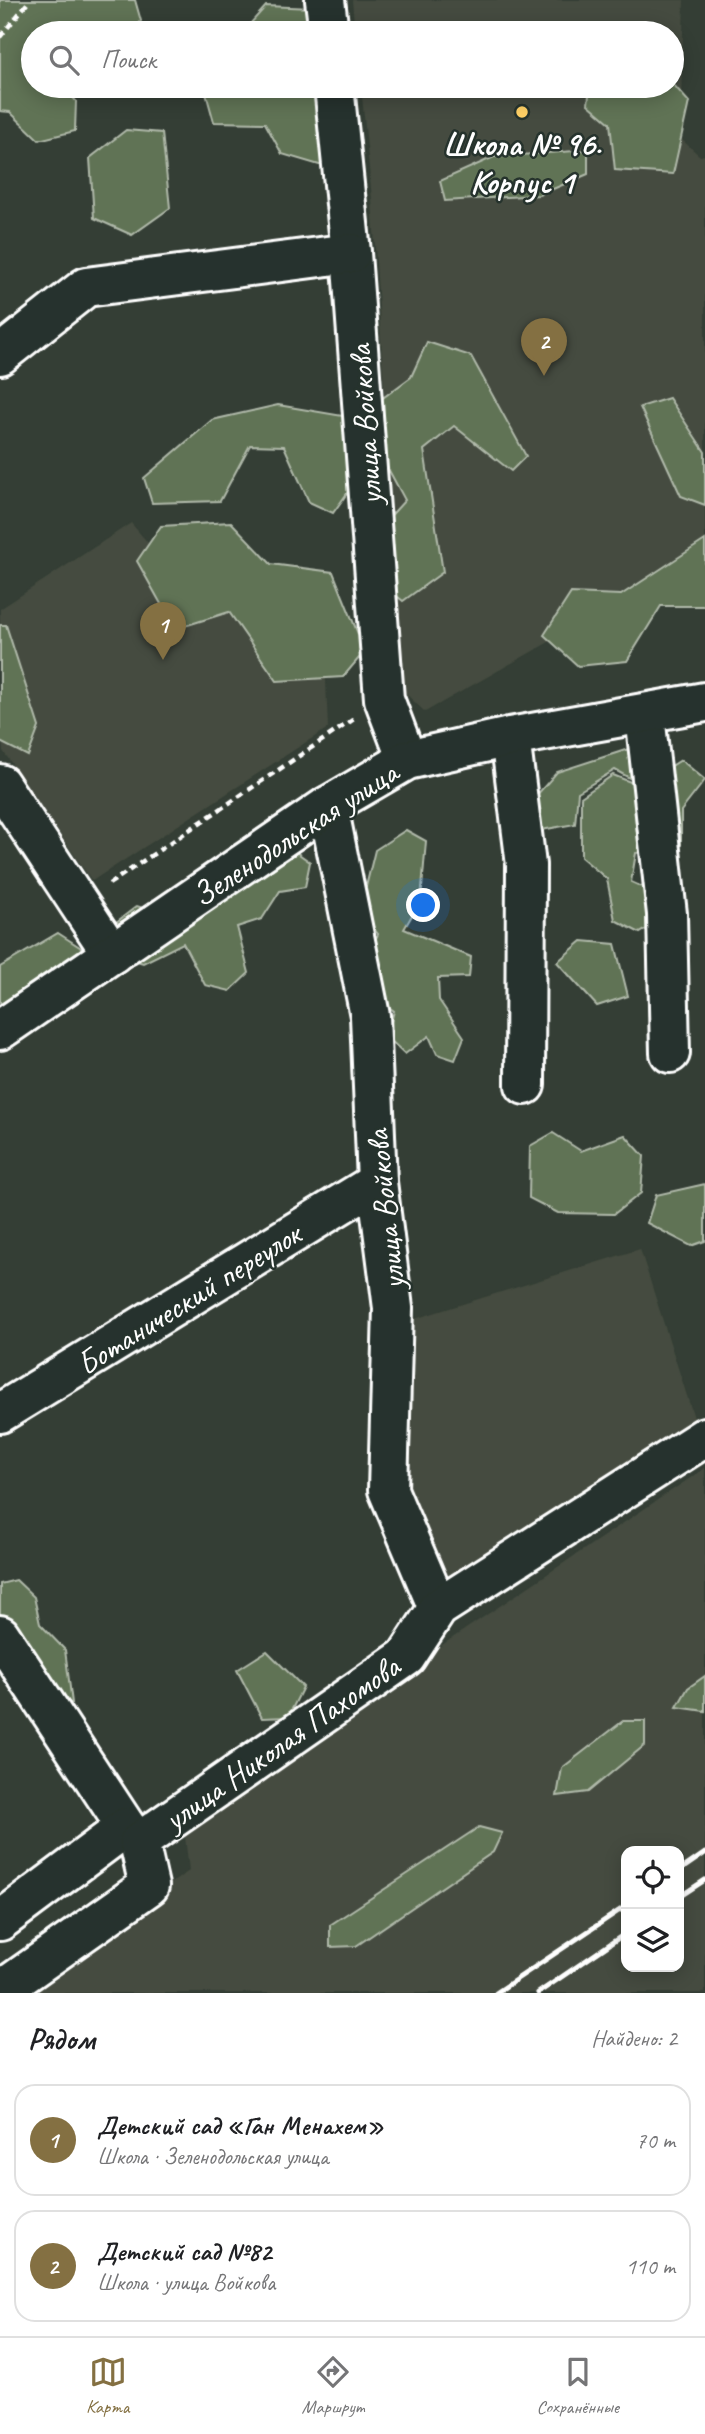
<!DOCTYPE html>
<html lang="ru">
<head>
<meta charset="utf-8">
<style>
	:root { --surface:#fff; --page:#f2f2f2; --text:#202124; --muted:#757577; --line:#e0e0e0; --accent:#847042 }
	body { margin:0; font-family:Caveat,sans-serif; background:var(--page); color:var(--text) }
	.controls { position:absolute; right:21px; bottom:21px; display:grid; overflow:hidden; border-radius:14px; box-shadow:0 4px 18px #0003 }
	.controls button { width:63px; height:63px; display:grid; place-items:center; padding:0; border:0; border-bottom:2px solid var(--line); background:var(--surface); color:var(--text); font:35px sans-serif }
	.you { position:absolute; left:424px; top:906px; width:24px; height:24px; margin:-18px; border:5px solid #fff; border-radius:50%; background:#1a73e8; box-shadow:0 0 0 10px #1a73e833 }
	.badge { display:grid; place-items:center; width:46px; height:46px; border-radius:50%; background:var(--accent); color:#fff; font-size:23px; font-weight:700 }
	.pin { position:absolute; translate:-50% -58px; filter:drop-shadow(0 2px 4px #0008) }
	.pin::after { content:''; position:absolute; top:37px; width:24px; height:21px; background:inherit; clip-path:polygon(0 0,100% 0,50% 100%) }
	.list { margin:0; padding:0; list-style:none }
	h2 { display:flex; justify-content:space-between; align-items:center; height:91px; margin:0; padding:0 28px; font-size:30px }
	h2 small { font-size:23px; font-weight:400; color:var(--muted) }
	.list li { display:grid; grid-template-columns:46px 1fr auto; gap:21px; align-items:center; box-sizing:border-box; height:112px; margin:0 14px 14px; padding:0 14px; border:2px solid var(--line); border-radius:21px }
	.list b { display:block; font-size:26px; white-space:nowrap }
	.list p { margin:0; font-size:23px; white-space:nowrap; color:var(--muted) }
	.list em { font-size:23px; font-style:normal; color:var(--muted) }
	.icon { flex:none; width:38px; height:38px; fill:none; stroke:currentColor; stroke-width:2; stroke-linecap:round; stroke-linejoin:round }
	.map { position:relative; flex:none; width:705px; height:1993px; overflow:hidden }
	.search { position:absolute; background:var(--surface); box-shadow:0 4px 18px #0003; left:21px; right:21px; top:21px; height:77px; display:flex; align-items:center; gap:18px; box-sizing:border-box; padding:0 24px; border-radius:38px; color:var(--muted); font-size:26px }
	.sheet { height:343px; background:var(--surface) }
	nav { display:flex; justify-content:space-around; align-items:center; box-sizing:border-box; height:98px; border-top:2px solid var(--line); background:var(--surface); font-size:19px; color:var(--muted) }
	nav a { display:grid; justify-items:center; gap:4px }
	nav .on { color:var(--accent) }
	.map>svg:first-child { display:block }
	.built { fill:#444b3f; fill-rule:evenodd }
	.green { fill:#607355; stroke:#b0b9aa; stroke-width:2 }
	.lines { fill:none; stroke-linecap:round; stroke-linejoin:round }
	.minor-casing { stroke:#fff; stroke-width:44 }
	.path { stroke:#fff; stroke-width:4.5; stroke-dasharray:7 5; stroke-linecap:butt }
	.minor { stroke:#26332d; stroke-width:38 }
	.rail { stroke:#fff; stroke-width:5 }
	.poi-dot { fill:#ffd166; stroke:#26332d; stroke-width:2.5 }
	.labels { text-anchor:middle; stroke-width:5; stroke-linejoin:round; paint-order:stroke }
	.poi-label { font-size:33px; font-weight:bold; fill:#fff; stroke:#26332d }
	.street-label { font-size:33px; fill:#fff; stroke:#26332d }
</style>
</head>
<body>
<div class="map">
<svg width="705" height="1993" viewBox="0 0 705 1993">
	<rect width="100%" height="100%" fill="#343e35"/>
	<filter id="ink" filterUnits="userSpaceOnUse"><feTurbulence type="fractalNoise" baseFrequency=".0143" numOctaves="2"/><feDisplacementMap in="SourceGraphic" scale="14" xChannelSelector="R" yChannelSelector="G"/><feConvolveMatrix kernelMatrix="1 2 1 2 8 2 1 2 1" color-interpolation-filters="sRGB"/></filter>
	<g filter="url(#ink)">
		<!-- built -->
		<g class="built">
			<polygon points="352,0 684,0 680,138 700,156 705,155 705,554 425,712 403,691 372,199 361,86 672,86 672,33 355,33"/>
			<polygon points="131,523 184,585 322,588 328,728 92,881 3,751 0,711 0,609"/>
			<polygon points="640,1249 696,1424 442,1588 401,1505 408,1321"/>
			<path d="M705,1468V1993H11L189,1871L183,1819ZM626,1851H679V1967H626Z"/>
		</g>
		<!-- green -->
		<g class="green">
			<polygon points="0,0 135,0 141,21 132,33 85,33 75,29 72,33 33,33 33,86 63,86 76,101 75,131 39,140 10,112 0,111"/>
			<polygon points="266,6 312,8 314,33 242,33"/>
			<polygon points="672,83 689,102 673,174 615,170 610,123 588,104 590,86 672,86"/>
			<polygon points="204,86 344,86 326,167 282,154 265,123 214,122"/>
			<polygon points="126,130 162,133 170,208 132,235 94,218 90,158"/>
			<polygon points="588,150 588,174 539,195 445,201 440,181 494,157"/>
			<polygon points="427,342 471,356 526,456 511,471 454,426 424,450 443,572 403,601 376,579 375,533 405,500 378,450 376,403 411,377"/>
			<polygon points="669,398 705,452 705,505 681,496 640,407"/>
			<polygon points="278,405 343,416 353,485 333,513 309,502 284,446 250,445 220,501 152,503 144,478 212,420"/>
			<polygon points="231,522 271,564 333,572 365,651 343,677 277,681 229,612 175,629 137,561 161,526"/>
			<polygon points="705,540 705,606 661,606 627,661 578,666 544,635 571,593 621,595"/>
			<polygon points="0,625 6,625 39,727 28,756 0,742"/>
			<polygon points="638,746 637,782 615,770 578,792 575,824 541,830 535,797 557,772"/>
			<polygon points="681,760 705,780 681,811 681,844 636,853 631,882 658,894 658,922 640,933 615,920 607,879 581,857 581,797 613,775 640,786"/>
			<polygon points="406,830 426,841 421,900 404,929 471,957 469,977 438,978 439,1000 464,1037 455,1060 437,1054 429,1036 405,1054 387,1037 394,1011 374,996 368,954 378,934 360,911 375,850"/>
			<polygon points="296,852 310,862 305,887 280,891 262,919 237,927 249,973 230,991 205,985 183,943 143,963 118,955 115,923 137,906 171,917"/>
			<polygon points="58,933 89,953 0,1018 0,967"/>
			<polygon points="582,941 615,944 628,996 597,1006 557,962"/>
			<polygon points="553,1133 581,1151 625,1135 644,1156 641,1193 614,1214 558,1213 529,1198 530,1146"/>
			<polygon points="705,1184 705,1241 691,1246 647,1223 656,1195"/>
			<polygon points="16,1580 34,1597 40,1624 65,1650 72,1703 46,1699 0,1630 0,1584"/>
			<polygon points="267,1651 303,1687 288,1717 262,1718 237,1670"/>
			<polygon points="705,1676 705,1711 677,1707 688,1688"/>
			<polygon points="623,1721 645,1721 645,1745 588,1792 557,1796 562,1768"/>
			<polygon points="479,1827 502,1833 493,1852 356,1946 330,1947 330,1925"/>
		</g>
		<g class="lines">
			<!-- minor casing -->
			<g class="minor-casing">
				<g id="minor">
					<polyline points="325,0 329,33"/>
					<polyline points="334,86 351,253 384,699 407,760"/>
					<polyline points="0,355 86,287 351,253"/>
					<polyline points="645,715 667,914 670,1053"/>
					<polyline points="510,737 526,865 525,1085"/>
					<polyline points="0,784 112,954"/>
					<polyline points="328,806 370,1016 377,1182 393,1308 388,1490 438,1608"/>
					<polyline points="0,1030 328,806 407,760 510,737 705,702"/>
					<polyline points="0,1413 377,1182"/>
					<polyline points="0,1635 126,1827 139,1842"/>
					<polyline points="0,1921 126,1827"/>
					<polyline points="0,1991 149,1886 139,1842 406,1657 438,1608 705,1437"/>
				</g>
			</g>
			<!-- path -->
			<g class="path">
				<polyline points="0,37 30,0"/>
				<polyline points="109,884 354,719"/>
			</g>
			<!-- minor -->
			<use href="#minor" class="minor"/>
			<!-- rail -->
			<g class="rail">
				<polyline points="679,1871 705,1853"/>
				<polyline points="679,1897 705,1880"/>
				<polyline points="496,1993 626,1906"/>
				<polyline points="538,1993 626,1933"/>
			</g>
		</g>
	</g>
	<!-- markers -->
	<circle class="poi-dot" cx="522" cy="112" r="7"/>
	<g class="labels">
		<!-- poi labels -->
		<g class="poi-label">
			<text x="522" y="155">Школа № 96.<tspan x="522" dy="38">Корпус 1</tspan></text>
		</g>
		<!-- street labels -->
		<g class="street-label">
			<text transform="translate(364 425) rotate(-94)" y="12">улица Войкова</text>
			<text transform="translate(294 833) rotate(-33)" y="12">Зеленодольская улица</text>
			<text transform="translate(384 1210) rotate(-96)" y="12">улица Войкова</text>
			<text transform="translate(188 1298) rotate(-32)" y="12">Ботанический переулок</text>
			<text transform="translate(281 1742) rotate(-35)" y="12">улица Николая Пахомова</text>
		</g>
	</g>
</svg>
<div class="controls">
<button><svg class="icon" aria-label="locate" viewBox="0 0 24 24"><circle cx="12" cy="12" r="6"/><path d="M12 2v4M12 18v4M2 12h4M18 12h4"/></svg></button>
<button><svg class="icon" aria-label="layers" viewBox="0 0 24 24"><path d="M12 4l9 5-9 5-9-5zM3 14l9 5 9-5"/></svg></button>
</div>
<div class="you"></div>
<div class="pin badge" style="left:163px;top:660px">1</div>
<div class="pin badge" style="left:544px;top:376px">2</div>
<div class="search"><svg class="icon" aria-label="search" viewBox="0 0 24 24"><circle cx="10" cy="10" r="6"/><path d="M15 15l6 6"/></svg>Поиск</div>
</div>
<section class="sheet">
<h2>Рядом<small>Найдено: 2</small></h2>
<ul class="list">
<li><span class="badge">1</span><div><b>Детский сад «Ган Менахем»</b><p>Школа · Зеленодольская улица</p></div><em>70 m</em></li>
<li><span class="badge">2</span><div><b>Детский сад №82</b><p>Школа · улица Войкова</p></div><em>110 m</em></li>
</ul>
</section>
<nav>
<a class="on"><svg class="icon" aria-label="map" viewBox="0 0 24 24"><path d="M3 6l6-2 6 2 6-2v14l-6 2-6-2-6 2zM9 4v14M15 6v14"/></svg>Карта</a>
<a><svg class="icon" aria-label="directions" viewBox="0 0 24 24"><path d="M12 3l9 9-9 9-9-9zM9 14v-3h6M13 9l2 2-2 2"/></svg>Маршрут</a>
<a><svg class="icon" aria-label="saved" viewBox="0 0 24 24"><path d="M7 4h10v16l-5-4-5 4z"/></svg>Сохранённые</a>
</nav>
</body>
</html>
